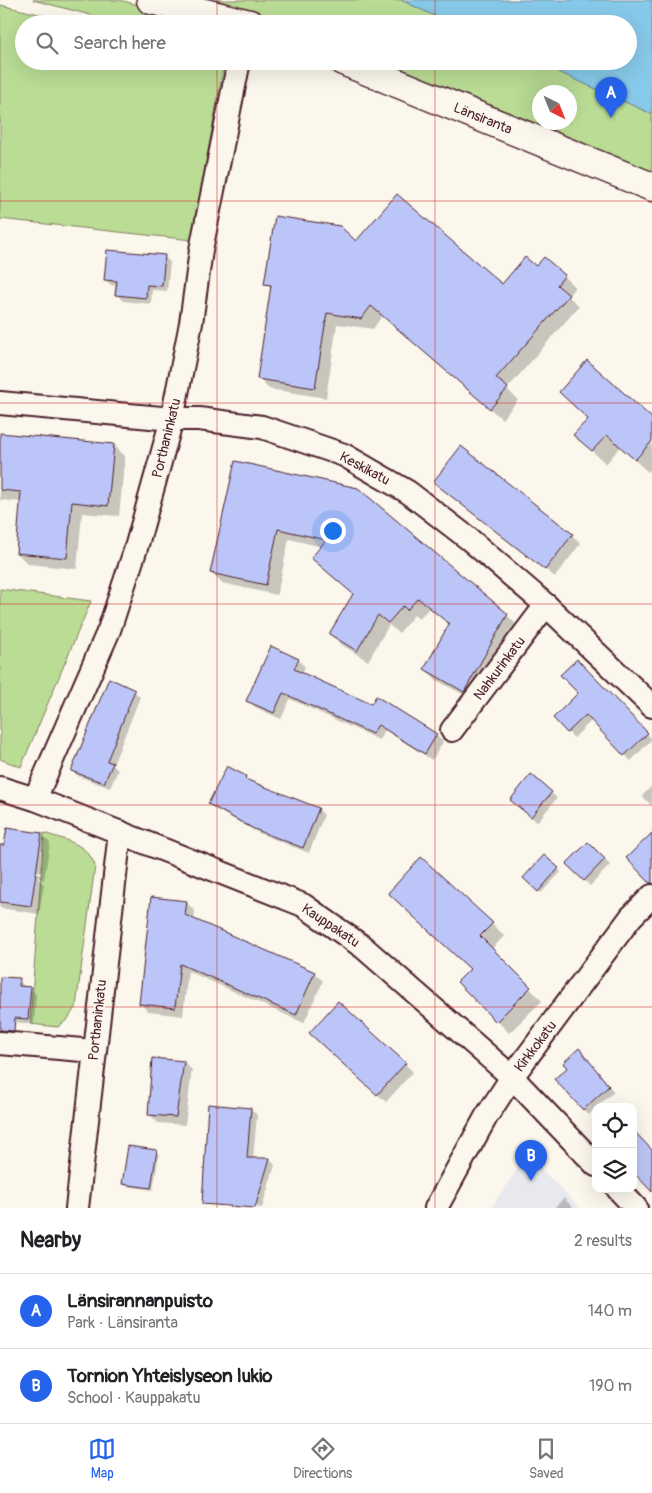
<!DOCTYPE html>
<html lang="en">
<head>
<meta charset="utf-8">
<style>
	:root { --surface:#fff; --page:#f2f2f2; --text:#202124; --muted:#757577; --line:#e0e0e0; --accent:#2563eb }
	body { margin:0; font-family:Pangolin,sans-serif; background:var(--page); color:var(--text) }
	.controls { position:absolute; right:15px; bottom:15px; display:grid; overflow:hidden; border-radius:10px; box-shadow:0 5px 20px #0002 }
	.controls button { width:45px; height:45px; display:grid; place-items:center; padding:0; border:0; border-bottom:1px solid var(--line); background:var(--surface); color:var(--text); font:25px sans-serif }
	.compass { position:absolute; left:532px; top:85px; width:45px; height:45px; border-radius:50%; background:var(--surface); box-shadow:0 5px 20px #0002; rotate:137deg }
	.you { position:absolute; left:332px; top:530px; width:18px; height:18px; margin:-12px; border:4px solid #fff; border-radius:50%; background:#1a73e8; box-shadow:0 0 0 8px #1a73e833 }
	.badge { display:grid; place-items:center; width:32px; height:32px; border-radius:50%; background:var(--accent); color:#fff; font-size:16px; font-weight:700 }
	.pin { position:absolute; translate:-50% -41px; filter:drop-shadow(0 1px 2px #0008) }
	.pin::after { content:''; position:absolute; top:26px; width:18px; height:15px; background:inherit; clip-path:polygon(0 0,100% 0,50% 100%) }
	.list { margin:0; padding:0; list-style:none }
	h2 { display:flex; justify-content:space-between; align-items:center; height:65px; margin:0; padding:0 20px; font-size:21px }
	h2 small { font-size:16px; font-weight:400; color:var(--muted) }
	.list li { display:grid; grid-template-columns:32px 1fr auto; gap:15px; align-items:center; box-sizing:border-box; height:75px; padding:0 20px; border-top:1px solid var(--line) }
	.list b { display:block; font-size:19px; white-space:nowrap }
	.list p { margin:0; font-size:16px; white-space:nowrap; color:var(--muted) }
	.list em { font-size:16px; font-style:normal; color:var(--muted) }
	.icon { flex:none; width:28px; height:28px; fill:none; stroke:currentColor; stroke-width:2; stroke-linecap:round; stroke-linejoin:round }
	.map { position:relative; flex:none; width:652px; height:1208px; overflow:hidden }
	.search { position:absolute; background:var(--surface); box-shadow:0 5px 20px #0002; left:15px; right:15px; top:15px; height:55px; display:flex; align-items:center; gap:12px; box-sizing:border-box; padding:0 18px; border-radius:28px; color:var(--muted); font-size:19px }
	.sheet { height:215px; background:var(--surface) }
	nav { display:flex; justify-content:space-around; align-items:center; box-sizing:border-box; height:70px; border-top:1px solid var(--line); background:var(--surface); font-size:14px; color:var(--muted) }
	nav a { display:grid; justify-items:center; gap:2px }
	nav .on { color:var(--accent) }
	.map>svg:first-child { display:block }
	.built { fill:#e8e8ef }
	.green { fill:#badc95; stroke:#827e60; fill-rule:evenodd }
	.water { fill:#87c9e8; stroke:#6f859c }
	.shadow { fill:#0003; fill-rule:evenodd }
	.building { fill:#bcc5f7; stroke:#4a1f2b }
	.lines { fill:none; stroke-linecap:round; stroke-linejoin:round }
	.street-casing { stroke:#4a1f2b; stroke-width:26 }
	.secondary-casing { stroke:#4a1f2b; stroke-width:31 }
	.street { stroke:#fbf7ec; stroke-width:22 }
	.secondary { stroke:#fbf7ec; stroke-width:28 }
	.grid { fill:none; stroke:#d62828; stroke-width:1; stroke-opacity:0.55 }
	.labels { text-anchor:middle; stroke-width:4; stroke-linejoin:round; paint-order:stroke }
	.street-label { font-size:14px; fill:#4a1f2b; stroke:#fbf7ec }
</style>
</head>
<body>
<div class="map">
<svg width="652" height="1208" viewBox="0 0 652 1208">
	<rect width="100%" height="100%" fill="#fbf7ec"/>
	<filter id="ink" filterUnits="userSpaceOnUse"><feTurbulence type="fractalNoise" baseFrequency=".02" numOctaves="2"/><feDisplacementMap in="SourceGraphic" scale="10" xChannelSelector="R" yChannelSelector="G"/><feConvolveMatrix kernelMatrix="1 2 1 2 8 2 1 2 1" color-interpolation-filters="sRGB"/></filter>
	<g filter="url(#ink)">
		<!-- built -->
		<polygon class="built" points="527,1155 580,1208 491,1208"/>
		<!-- green -->
		<g class="green">
			<polygon points="33,0 119,0 214,24 125,24"/>
			<polygon points="184,0 401,0 452,24 270,24 251,16"/>
			<polygon points="0,5 82,24 24,24 24,61 224,63 192,240 0,219"/>
			<path d="M362,61H534L652,114V179ZM540,92H570V122H540Z"/>
			<polygon points="0,589 91,601 21,767 0,759"/>
			<path d="M44,833C64,840 88,843 95,866L76,1006L68,1019L58,1027L30,1024Z"/>
		</g>
		<!-- water -->
		<polygon class="water" points="401,0 652,0 652,114 534,61 628,61 628,24 452,24"/>
		<!-- shadow -->
		<g class="shadow">
			<polygon points="356,243 502,286 536,268 544,259 575,287 568,296 579,306 507,389 518,400 502,419 382,316 373,329 337,324 326,398 269,389 258,378 272,289 266,283"/>
			<polygon points="164,257 170,262 167,291 152,290 151,304 123,301 117,295 118,286 111,285 105,280"/>
			<polygon points="652,420 652,468 648,472 620,447 606,464 575,435"/>
			<polygon points="0,435 114,445 125,456 119,516 82,513 77,569 28,564 17,553 22,502 0,500"/>
			<polygon points="461,448 581,543 555,577 435,482"/>
			<polygon points="235,462 507,615 518,626 476,701 436,680 425,669 450,625 429,608 419,619 414,615 399,633 389,625 368,661 342,645 331,634 354,595 322,547 289,539 277,595 222,583 211,573"/>
			<polygon points="298,660 305,667 302,673 372,705 376,698 436,735 443,742 432,760 385,730 379,740 290,699 281,719 255,707 248,700"/>
			<polygon points="577,661 652,739 631,761 592,720 574,738 554,718 580,693"/>
			<polygon points="134,691 140,697 113,765 118,770 110,788 78,776 73,770"/>
			<polygon points="245,777 251,783 318,809 324,815 309,853 261,834 215,809 209,804"/>
			<polygon points="652,786 652,806 642,796"/>
			<polygon points="551,793 557,798 537,822 517,805"/>
			<path d="M41,834L50,843L44,880L37,877L44,884L39,914L0,908V872ZM11,862L42,873L41,875L11,865Z"/>
			<polygon points="588,844 610,865 590,886 568,864"/>
			<polygon points="544,856 561,872 541,893 524,878"/>
			<polygon points="186,902 195,911 194,920 314,973 323,981 304,1023 188,971 183,1016 149,1012 140,1004"/>
			<polygon points="402,906 492,924 504,936 492,949 542,1001 509,1033 459,982 471,970"/>
			<polygon points="19,979 25,988 30,988 36,994 34,1024 0,1021 0,986"/>
			<polygon points="319,1042 405,1064 413,1072 386,1102"/>
			<polygon points="585,1056 614,1092 596,1107 589,1115 584,1110 569,1068"/>
			<polygon points="184,1062 192,1070 185,1125 158,1123 149,1114"/>
			<polygon points="251,1109 257,1115 253,1159 270,1159 275,1165 262,1208 210,1201"/>
			<polygon points="156,1151 159,1154 153,1190 126,1186 123,1183"/>
			<polygon points="564,1198 573,1208 554,1208"/>
		</g>
		<!-- building -->
		<g class="building">
			<polygon points="397,194 502,284 525,257 536,266 544,257 565,275 557,285 569,295 496,378 508,388 490,409 371,306 361,319 327,313 315,388 257,379 271,285 264,284 275,216 340,226 356,241"/>
			<polygon points="107,250 165,255 162,286 147,285 146,298 115,295 117,281 104,280"/>
			<polygon points="587,360 652,418 652,441 635,460 607,435 592,451 573,435 588,419 559,392"/>
			<polygon points="0,433 114,444 108,506 72,502 67,558 16,553 21,492 0,490"/>
			<polygon points="461,446 573,534 545,570 433,482"/>
			<polygon points="235,461 358,488 508,614 464,692 424,669 449,624 418,598 407,610 403,606 388,623 378,615 357,651 329,634 353,594 311,558 326,540 278,529 266,585 210,573"/>
			<polygon points="271,646 299,659 294,669 371,704 376,696 437,734 425,754 378,725 372,734 283,693 274,713 246,701"/>
			<polygon points="577,659 648,733 624,756 586,715 567,733 553,718 578,693 560,675"/>
			<polygon points="109,678 135,690 107,761 113,763 104,783 71,771"/>
			<polygon points="227,766 246,776 245,779 319,808 303,848 254,829 208,804"/>
			<polygon points="531,774 552,792 531,817 510,800"/>
			<polygon points="7,828 42,833 31,906 0,902 0,845 4,845"/>
			<polygon points="652,833 652,883 650,883 626,858"/>
			<polygon points="588,842 605,859 584,881 566,864"/>
			<polygon points="544,855 559,868 538,892 523,878"/>
			<polygon points="421,857 493,923 480,936 531,987 496,1022 457,982 470,969 388,893"/>
			<polygon points="151,897 187,901 185,915 315,972 296,1015 180,964 175,1008 139,1004"/>
			<polygon points="0,977 20,978 19,986 31,987 28,1019 15,1018 14,1031 0,1030"/>
			<polygon points="338,1001 406,1063 377,1095 309,1033"/>
			<polygon points="579,1048 609,1086 583,1110 554,1079 567,1068 563,1063"/>
			<polygon points="152,1058 184,1061 176,1117 148,1115"/>
			<polygon points="208,1104 251,1108 247,1158 270,1158 255,1208 202,1204"/>
			<polygon points="633,1130 652,1150 652,1192 633,1172"/>
			<polygon points="128,1146 157,1150 151,1188 122,1184"/>
		</g>
		<g class="lines">
			<!-- street casing -->
			<g class="street-casing">
				<g id="street">
					<polyline points="0,403 172,419 199,419 262,427 344,455 408,492 469,539 546,605 652,706"/>
					<polyline points="452,730 546,605"/>
					<polyline points="0,788 35,799 303,905 363,947 512,1077 596,1165"/>
					<polyline points="35,799 109,630 136,548 172,419 191,323 201,250 239,61"/>
					<polyline points="0,1043 94,1051"/>
					<polyline points="618,1189 636,1208"/>
					<polyline points="77,1208 120,832"/>
					<polyline points="436,1208 486,1117 512,1077 631,917 652,896"/>
				</g>
			</g>
			<!-- secondary casing -->
			<g class="secondary-casing">
				<g id="secondary">
					<polyline points="151,0 250,24"/>
					<polyline points="343,61 652,187"/>
				</g>
			</g>
			<!-- street -->
			<use href="#street" class="street"/>
			<!-- secondary -->
			<use href="#secondary" class="secondary"/>
		</g>
	</g>
	<!-- grid -->
	<path class="grid" d="M217,0V24M435,0V24M217,61V1208M435,61V1208M0,201H652M0,403H652M0,604H652M0,805H652M0,1007H652"/>
	<g class="labels">
		<!-- street labels -->
		<g class="street-label">
			<text transform="translate(483 118) rotate(22)" y="5">Länsiranta</text>
			<text transform="translate(166 438) rotate(-76)" y="5">Porthaninkatu</text>
			<text transform="translate(365 468) rotate(28)" y="5">Keskikatu</text>
			<text transform="translate(499 668) rotate(-53)" y="5">Nahkurinkatu</text>
			<text transform="translate(331 925) rotate(34)" y="5">Kauppakatu</text>
			<text transform="translate(97 1020) rotate(-84)" y="5">Porthaninkatu</text>
			<text transform="translate(535 1046) rotate(-53)" y="5">Kirkkokatu</text>
		</g>
	</g>
</svg>
<div class="controls">
<button><svg class="icon" aria-label="locate" viewBox="0 0 24 24"><circle cx="12" cy="12" r="6"/><path d="M12 2v4M12 18v4M2 12h4M18 12h4"/></svg></button>
<button><svg class="icon" aria-label="layers" viewBox="0 0 24 24"><path d="M12 4l9 5-9 5-9-5zM3 14l9 5 9-5"/></svg></button>
</div>
<svg class="compass" viewBox="-18 -18 36 36"><path d="M0-13l5 13h-10z" fill="#e53935"/><path d="M0 13l5-13h-10z" fill="#757577"/></svg>
<div class="you"></div>
<div class="pin badge" style="left:611px;top:118px">A</div>
<div class="pin badge" style="left:531px;top:1181px">B</div>
<div class="search"><svg class="icon" aria-label="search" viewBox="0 0 24 24"><circle cx="10" cy="10" r="6"/><path d="M15 15l6 6"/></svg>Search here</div>
</div>
<section class="sheet">
<h2>Nearby<small>2 results</small></h2>
<ul class="list">
<li><span class="badge">A</span><div><b>Länsirannanpuisto</b><p>Park · Länsiranta</p></div><em>140 m</em></li>
<li><span class="badge">B</span><div><b>Tornion Yhteislyseon lukio</b><p>School · Kauppakatu</p></div><em>190 m</em></li>
</ul>
</section>
<nav>
<a class="on"><svg class="icon" aria-label="map" viewBox="0 0 24 24"><path d="M3 6l6-2 6 2 6-2v14l-6 2-6-2-6 2zM9 4v14M15 6v14"/></svg>Map</a>
<a><svg class="icon" aria-label="directions" viewBox="0 0 24 24"><path d="M12 3l9 9-9 9-9-9zM9 14v-3h6M13 9l2 2-2 2"/></svg>Directions</a>
<a><svg class="icon" aria-label="saved" viewBox="0 0 24 24"><path d="M7 4h10v16l-5-4-5 4z"/></svg>Saved</a>
</nav>
</body>
</html>
